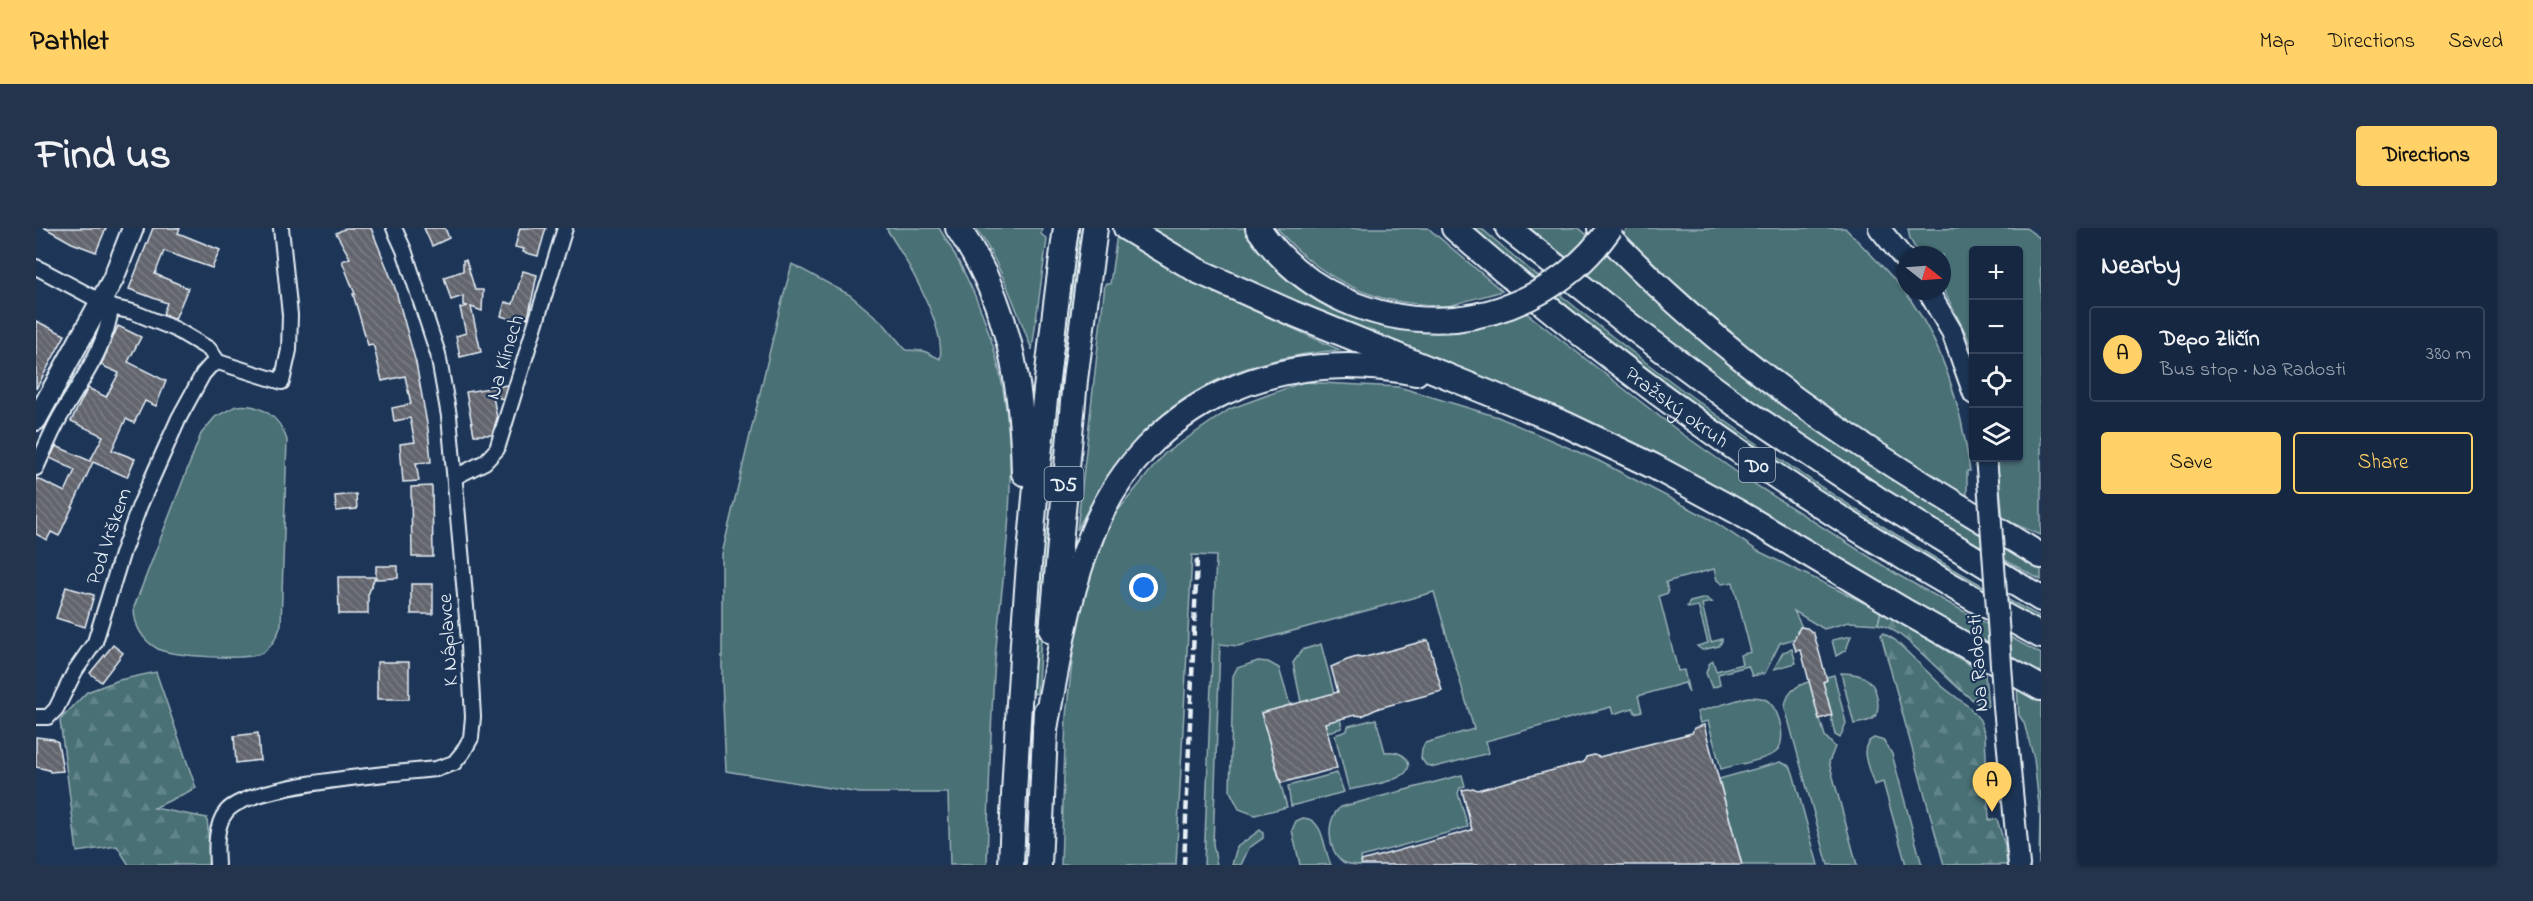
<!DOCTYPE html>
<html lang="en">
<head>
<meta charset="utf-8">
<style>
	:root { --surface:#162841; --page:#23344c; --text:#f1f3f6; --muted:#9ea6b1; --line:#35445a; --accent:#ffd166 }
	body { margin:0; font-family:"Indie Flower",sans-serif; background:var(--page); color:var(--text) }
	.controls { position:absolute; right:18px; top:18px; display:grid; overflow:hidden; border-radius:6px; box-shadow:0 2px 4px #0004 }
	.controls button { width:54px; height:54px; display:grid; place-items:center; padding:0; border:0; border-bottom:2px solid var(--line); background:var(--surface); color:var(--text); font:30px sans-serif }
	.compass { position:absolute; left:1861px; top:18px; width:54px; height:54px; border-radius:50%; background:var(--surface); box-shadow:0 2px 4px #0004; rotate:107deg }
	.you { position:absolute; left:1108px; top:360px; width:21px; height:21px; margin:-15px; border:4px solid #fff; border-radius:50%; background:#1a73e8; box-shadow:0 0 0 9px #1a73e833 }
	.badge { display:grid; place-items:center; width:39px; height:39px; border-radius:50%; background:var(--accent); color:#111; font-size:20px; font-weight:700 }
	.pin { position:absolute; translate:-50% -50px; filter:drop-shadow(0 2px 3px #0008) }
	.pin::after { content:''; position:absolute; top:32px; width:21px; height:18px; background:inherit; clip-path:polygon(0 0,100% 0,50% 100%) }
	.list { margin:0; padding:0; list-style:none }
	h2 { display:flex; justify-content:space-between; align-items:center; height:78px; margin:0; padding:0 24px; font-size:26px }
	h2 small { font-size:20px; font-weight:400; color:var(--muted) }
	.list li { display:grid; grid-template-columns:39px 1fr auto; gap:18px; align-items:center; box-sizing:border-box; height:96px; margin:0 12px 12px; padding:0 12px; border:2px solid var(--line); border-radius:6px }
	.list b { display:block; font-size:22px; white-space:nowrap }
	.list p { margin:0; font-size:20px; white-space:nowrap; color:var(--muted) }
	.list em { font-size:20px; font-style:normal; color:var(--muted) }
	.actions { display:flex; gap:12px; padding:18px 24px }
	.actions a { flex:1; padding:14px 0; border:2px solid var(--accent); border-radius:6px; text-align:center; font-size:21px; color:var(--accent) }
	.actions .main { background:var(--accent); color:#111 }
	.icon { flex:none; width:33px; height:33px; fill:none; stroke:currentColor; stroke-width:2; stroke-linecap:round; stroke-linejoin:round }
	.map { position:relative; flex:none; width:2005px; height:637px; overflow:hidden; border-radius:6px }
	header { display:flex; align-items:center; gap:36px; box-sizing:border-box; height:84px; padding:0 30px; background:var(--accent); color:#111 }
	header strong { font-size:28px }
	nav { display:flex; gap:33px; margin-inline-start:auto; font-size:21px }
	.intro { display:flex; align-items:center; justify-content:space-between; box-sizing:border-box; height:144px; padding:0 36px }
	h1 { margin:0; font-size:42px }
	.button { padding:15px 27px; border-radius:6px; background:var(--accent); color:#111; font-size:21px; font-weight:700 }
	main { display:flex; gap:36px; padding:0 36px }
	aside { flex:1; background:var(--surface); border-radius:6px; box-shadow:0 2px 4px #0004 }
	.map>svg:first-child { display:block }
	.grass { fill:#487075; stroke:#98b0b6; stroke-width:1.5 }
	.forest { fill:url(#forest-firs); stroke:#98b0b6; stroke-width:1.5 }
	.building { fill:url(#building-back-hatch); stroke:#e8f1f8; stroke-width:1.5 }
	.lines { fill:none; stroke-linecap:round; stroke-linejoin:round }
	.street-casing { stroke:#e8f1f8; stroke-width:18 }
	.secondary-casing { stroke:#e8f1f8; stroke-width:24 }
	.highway-casing { stroke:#e8f1f8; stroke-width:28 }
	.street { stroke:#1d3557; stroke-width:14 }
	.secondary { stroke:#1d3557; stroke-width:20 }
	.highway { stroke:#1d3557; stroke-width:24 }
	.rail { stroke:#e8f1f8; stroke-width:4.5; stroke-dasharray:9 4.5; stroke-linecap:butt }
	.secondary-bridge-casing { stroke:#e8f1f8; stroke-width:24; stroke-linecap:butt }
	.highway-bridge-casing { stroke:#e8f1f8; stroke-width:28; stroke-linecap:butt }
	.secondary-bridge { stroke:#1d3557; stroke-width:20 }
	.highway-bridge { stroke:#1d3557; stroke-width:24 }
	.labels { text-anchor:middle; stroke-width:4.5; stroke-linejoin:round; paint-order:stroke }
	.shield { fill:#1d3557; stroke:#abb9c8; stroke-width:1.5 }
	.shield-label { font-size:20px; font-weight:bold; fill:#e8f1f8 }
	.street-label { font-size:21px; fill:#e8f1f8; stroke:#1d3557 }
</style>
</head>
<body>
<header>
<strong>Pathlet</strong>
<nav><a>Map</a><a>Directions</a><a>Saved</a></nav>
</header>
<div class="intro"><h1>Find us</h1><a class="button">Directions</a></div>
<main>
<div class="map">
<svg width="2005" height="637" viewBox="0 0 2005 637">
	<defs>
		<pattern id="forest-firs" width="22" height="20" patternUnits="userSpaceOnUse" patternTransform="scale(1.5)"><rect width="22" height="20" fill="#487075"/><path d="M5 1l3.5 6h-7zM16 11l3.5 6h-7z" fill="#628589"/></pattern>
		<pattern id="building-back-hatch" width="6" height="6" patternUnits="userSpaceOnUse" patternTransform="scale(1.5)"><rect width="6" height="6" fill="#64656e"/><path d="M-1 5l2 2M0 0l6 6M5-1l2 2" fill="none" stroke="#7a7c83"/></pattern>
	</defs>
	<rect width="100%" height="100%" fill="#1d3557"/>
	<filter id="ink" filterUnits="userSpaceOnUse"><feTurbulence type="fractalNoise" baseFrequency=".0167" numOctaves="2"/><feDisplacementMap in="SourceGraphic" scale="12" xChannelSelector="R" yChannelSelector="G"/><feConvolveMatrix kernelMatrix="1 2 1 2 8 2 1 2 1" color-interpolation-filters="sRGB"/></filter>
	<g filter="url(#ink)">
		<!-- grass -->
		<g class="grass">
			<path d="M850,0H903C949,72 972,147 974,232C976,299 964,366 959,432C954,500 953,569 951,637H914L912,565H823L690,543L686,452V326L743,84L756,36L814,67L847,95L870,122L888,123L904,131C910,97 868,28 850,0Z"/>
			<path d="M940,0H1006L1005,6L1011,11L996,122C980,80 965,37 940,0Z"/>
			<polygon points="1109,0 1213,0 1327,89 1489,84 1645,205 1712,252 1862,347 2005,426 2005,447 1815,341 1201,53"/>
			<path d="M1241,0H1392L1466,63C1450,68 1431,72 1417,77C1408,80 1394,77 1385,76C1328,73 1277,44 1241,0Z"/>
			<path d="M1434,0H1445C1568,107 1697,204 1835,291C1891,326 1947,360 2005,389V397L1869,320L1658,180L1519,73Z"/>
			<path d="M1494,0H1543L1706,143L2005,335V352C1866,276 1732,190 1606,93C1567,64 1531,31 1494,0Z"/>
			<path d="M1591,0H1809C1831,23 1855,45 1874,71C1910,122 1926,183 1934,243H1931V269L1857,225L1717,126L1586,10Z"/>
			<polygon points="1990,0 2005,11 2005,307 1967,291 1961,230 1982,230 1982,22 1938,22 1937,125 1931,108 1906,59 1906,27 1883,27 1874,11 1872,1"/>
			<path d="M1081,6L1162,57L1304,122C1175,132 1099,187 1041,302L1069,56H1074Z"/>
			<polygon points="1040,8 1047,9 1020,232 1013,227"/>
			<polygon points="1267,154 1363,159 1462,189 1563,233 1674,291 1722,323 1845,383 1842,396 1813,394 1788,401 1758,383 1766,399 1761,403 1761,410 1744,415 1729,445 1716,448 1712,438 1682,446 1684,457 1676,460 1670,445 1673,436 1677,433 1680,443 1706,436 1704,427 1715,424 1697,354 1686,356 1681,352 1678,341 1630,354 1632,365 1623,368 1642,443 1648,442 1653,465 1649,455 1602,468 1606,483 1599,485 1597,480 1577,486 1575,479 1450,513 1453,525 1399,539 1390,537 1385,530 1386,521 1389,515 1438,501 1398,364 1202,418 1184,416 1177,616 1181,637 1168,637 1180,328 1156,327 1140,637 1025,637 1030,488 1042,382 1076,290 1128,226 1194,181"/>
			<path d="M200,178C225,175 244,189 251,212L245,397C242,407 237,417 228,424C214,433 137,429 122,421C106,412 98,397 98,379L165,206L179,189Z"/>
			<polygon points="1012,302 1013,304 1001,466 996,465 1006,303"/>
			<polygon points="1670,370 1676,374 1666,376 1675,414 1686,411 1686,413 1683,418 1666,422 1661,418 1672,415 1662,378 1652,380 1651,378 1654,374"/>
			<polygon points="1815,408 1810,422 1800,428 1796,412"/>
			<polygon points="1285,416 1300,473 1265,474 1257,435 1266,422"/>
			<polygon points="1756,421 1760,435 1738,441 1747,424"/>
			<polygon points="1222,433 1232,434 1243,440 1254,477 1225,485 1251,579 1219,587 1203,581 1194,563 1197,448 1201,440"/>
			<path d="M1805,445C1814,445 1825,446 1832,452C1841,459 1847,484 1836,491C1831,494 1823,495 1818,496Z"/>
			<path d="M1798,447L1810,495L1804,510L1799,507L1790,467L1778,471L1789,508L1799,519L1793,534L1821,637H1792L1749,480C1750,454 1778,453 1798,447Z"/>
			<polygon points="1981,458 2005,471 2005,637 2003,637 2004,587 1998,531 1988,495 1983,487"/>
			<path d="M1712,469C1719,469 1729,469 1734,475C1744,485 1751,513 1740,524C1731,532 1698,537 1685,541L1672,493L1664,495L1661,484Z"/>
			<polygon points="1302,480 1306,500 1291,504 1287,488"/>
			<path d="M1340,491L1349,524C1368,521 1382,538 1365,548C1351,556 1329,558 1313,562L1299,507L1311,503L1312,498Z"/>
			<path d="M1838,510L1848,513L1856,526L1886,637H1870L1847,554L1838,557C1834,542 1820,518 1838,510Z"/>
			<polygon points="1744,534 1754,538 1757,545 1782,637 1706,637 1683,551"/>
			<polygon points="1301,545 1308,564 1255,578 1252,558"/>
			<path d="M1426,547L1429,558L1424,560L1422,565L1432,599L1325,629L1326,637C1319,637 1313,637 1307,634C1291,623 1289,590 1305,579Z"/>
			<path d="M1267,590C1289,591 1287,621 1295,637H1264L1256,602L1260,593Z"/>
			<polygon points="1224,602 1227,605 1227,610 1213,620 1205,637 1196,637 1201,619"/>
		</g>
		<!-- forest -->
		<g class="forest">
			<path d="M1845,383L1949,446L1952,478L1949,480C1917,463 1870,400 1842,396Z"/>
			<polygon points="1847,405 1859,412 1907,459 1933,479 1944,492 1949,507 1953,592 1961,591 1969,618 1971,637 1908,637 1845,407"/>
			<polygon points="120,444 160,560 118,580 171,590 175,637 93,637 81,618 41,624 24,492 51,464 83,452"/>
		</g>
		<!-- building -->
		<g class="building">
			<polygon points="9,0 70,0 60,24 36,15"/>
			<polygon points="117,0 144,0 142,5 184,22 176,40 128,23 119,46 152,60 139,91 127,86 131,75 93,61"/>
			<polygon points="310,0 335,0 359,60 380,135 392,201 395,234 380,235 383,253 367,254 364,216 379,214 374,190 358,193 356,180 375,176 369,148 346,153 338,119 336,116 332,117 317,66 319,66 306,33 314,30 300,5"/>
			<polygon points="388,0 409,0 413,10 396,18"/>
			<polygon points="484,0 510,0 502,28 487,24 488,21 479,19"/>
			<polygon points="427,32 430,32 439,62 447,62 446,83 435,79 445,124 424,129 420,108 430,105 424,80 432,78 427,77 427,68 415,72 408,49 427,43"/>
			<polygon points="487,43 501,47 492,90 482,88 481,93 465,88 469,74 477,76"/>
			<polygon points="0,93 29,107 0,161"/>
			<polygon points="82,98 105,109 92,134 130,153 120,178 109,173 98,195 90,191 76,222 99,231 91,249 57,234 23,308 15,304 11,312 0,306 0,250 29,264 39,242 14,230 20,218 54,233 67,208 35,193 52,160 70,169 83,145 65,137"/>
			<polygon points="471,157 467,171 457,168 461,190 456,207 438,207 430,164"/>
			<polygon points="396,258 397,329 376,329 375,259"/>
			<polygon points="320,266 321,281 300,283 299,268"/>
			<polygon points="340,338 362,338 362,350 340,351"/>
			<polygon points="302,349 339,349 332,367 332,386 303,386"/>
			<rect x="375" y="356" width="22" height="30"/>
			<polygon points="30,359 58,367 49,399 20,390"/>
			<polygon points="1764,399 1771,400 1778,406 1791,452 1787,454 1796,487 1783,491 1765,422 1760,423 1757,414"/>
			<polygon points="1392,412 1406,463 1343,480 1326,488 1319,487 1289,495 1301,540 1245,555 1225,485 1302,464 1295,439 1311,432 1321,429 1326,430"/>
			<polygon points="77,417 87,425 65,454 54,445"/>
			<rect x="341" y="434" width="32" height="37"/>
			<polygon points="1668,497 1706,637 1326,637 1325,633 1436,602 1426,562 1437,560 1441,562 1548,534 1550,529 1558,527 1563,529 1656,505 1658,500"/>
			<polygon points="222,505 224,532 200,535 198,508"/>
			<polygon points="0,509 17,511 22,514 27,543 14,544 13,542 0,539"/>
		</g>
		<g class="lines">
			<!-- street casing -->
			<g class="street-casing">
				<g id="street">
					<polyline points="0,39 75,79 97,84 139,101 173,121 182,134 246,154 253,122 254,87 245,0"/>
					<path d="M0,240C8,223 15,205 24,189C44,154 71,119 75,79"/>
					<polyline points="419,249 449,234 461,221 529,0"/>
					<polyline points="0,489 12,489 20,481 39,443 59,414 87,323 104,277 143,190 167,146 174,138 182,134"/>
					<path d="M181,637C180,620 179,598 190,584C211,556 361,545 400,541L418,535L427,524L435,510L437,489L432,401L413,188L402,126L368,22L358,0"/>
				</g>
			</g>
			<!-- secondary casing -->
			<g class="secondary-casing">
				<g id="secondary">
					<polyline points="1843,0 1870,33"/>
					<polyline points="1892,63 1916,104 1938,166"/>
					<polyline points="0,192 77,51 97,0"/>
					<polyline points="1950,230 1952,253"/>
					<polyline points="1968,479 1983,637"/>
				</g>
			</g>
			<!-- highway casing -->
			<g class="highway-casing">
				<g id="highway">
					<path d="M922,0C973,76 986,154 988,245"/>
					<polyline points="1090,0 1162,43 1256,85 1529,196 1617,238 1702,284 1872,385 2005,460"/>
					<path d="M1222,0C1267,65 1341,97 1419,91"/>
					<path id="s1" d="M1418,0C1598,159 1794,294 2005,408"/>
					<polyline points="1472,0 1601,103 1702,178 1843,272 2005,371"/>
					<path d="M1564,0C1634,73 1712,140 1796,197C1864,244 1935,285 2005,328"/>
					<polyline points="1016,403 1039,152 1059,0"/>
					<path d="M1009,500C1022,435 1031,367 1056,306C1109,172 1245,117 1380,145"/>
					<path d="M975,637C983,424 1001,211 1030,0"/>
					<polyline points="1003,637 1010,483"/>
				</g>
			</g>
			<!-- street -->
			<use href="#street" class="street"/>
			<!-- secondary -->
			<use href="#secondary" class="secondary"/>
			<!-- highway -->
			<use href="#highway" class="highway"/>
			<!-- rail -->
			<polyline class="rail" points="1148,637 1161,331"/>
			<!-- secondary-bridge casing -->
			<g class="secondary-bridge-casing">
				<polyline id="secondary-bridge" points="1952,253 1968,479"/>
			</g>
			<!-- highway-bridge casing -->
			<g class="highway-bridge-casing">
				<path id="highway-bridge" d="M1419,91C1482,84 1538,52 1574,0"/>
			</g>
			<!-- secondary-bridge -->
			<use href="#secondary-bridge" class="secondary-bridge"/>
			<!-- highway-bridge -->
			<use href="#highway-bridge" class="highway-bridge"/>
		</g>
	</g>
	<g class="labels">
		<!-- shield labels -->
		<g class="shield">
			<rect x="1703" y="220" width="36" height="34" rx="4.5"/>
			<rect x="1008.5" y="239" width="39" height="34" rx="4.5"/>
		</g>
		<g class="shield-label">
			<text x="1721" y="244">D0</text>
			<text x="1028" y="263">D5</text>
		</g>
		<!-- street labels -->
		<g class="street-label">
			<text transform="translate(468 129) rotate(-73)" y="7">Na Klínech</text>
			<text dy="7" stroke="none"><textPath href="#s1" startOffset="286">Pražský okruh</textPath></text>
			<text transform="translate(72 308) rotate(-71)" y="7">Pod Vrškem</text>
			<text transform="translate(411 412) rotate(-94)" y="7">K Náplavce</text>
			<text transform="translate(1941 435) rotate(-94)" y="7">Na Radosti</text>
		</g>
	</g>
</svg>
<div class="controls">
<button>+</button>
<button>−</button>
<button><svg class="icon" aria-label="locate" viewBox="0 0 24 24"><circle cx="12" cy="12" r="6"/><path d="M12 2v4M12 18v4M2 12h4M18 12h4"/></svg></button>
<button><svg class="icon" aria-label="layers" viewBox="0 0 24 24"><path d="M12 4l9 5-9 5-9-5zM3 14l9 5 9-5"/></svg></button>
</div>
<svg class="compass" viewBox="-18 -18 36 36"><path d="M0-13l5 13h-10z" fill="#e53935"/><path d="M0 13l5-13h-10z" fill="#9ea6b1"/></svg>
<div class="you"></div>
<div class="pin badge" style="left:1956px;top:584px">A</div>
</div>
<aside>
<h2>Nearby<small></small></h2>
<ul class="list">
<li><span class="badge">A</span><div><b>Depo Zličín</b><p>Bus stop · Na Radosti</p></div><em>380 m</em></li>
</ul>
<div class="actions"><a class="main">Save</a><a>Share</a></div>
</aside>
</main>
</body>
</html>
